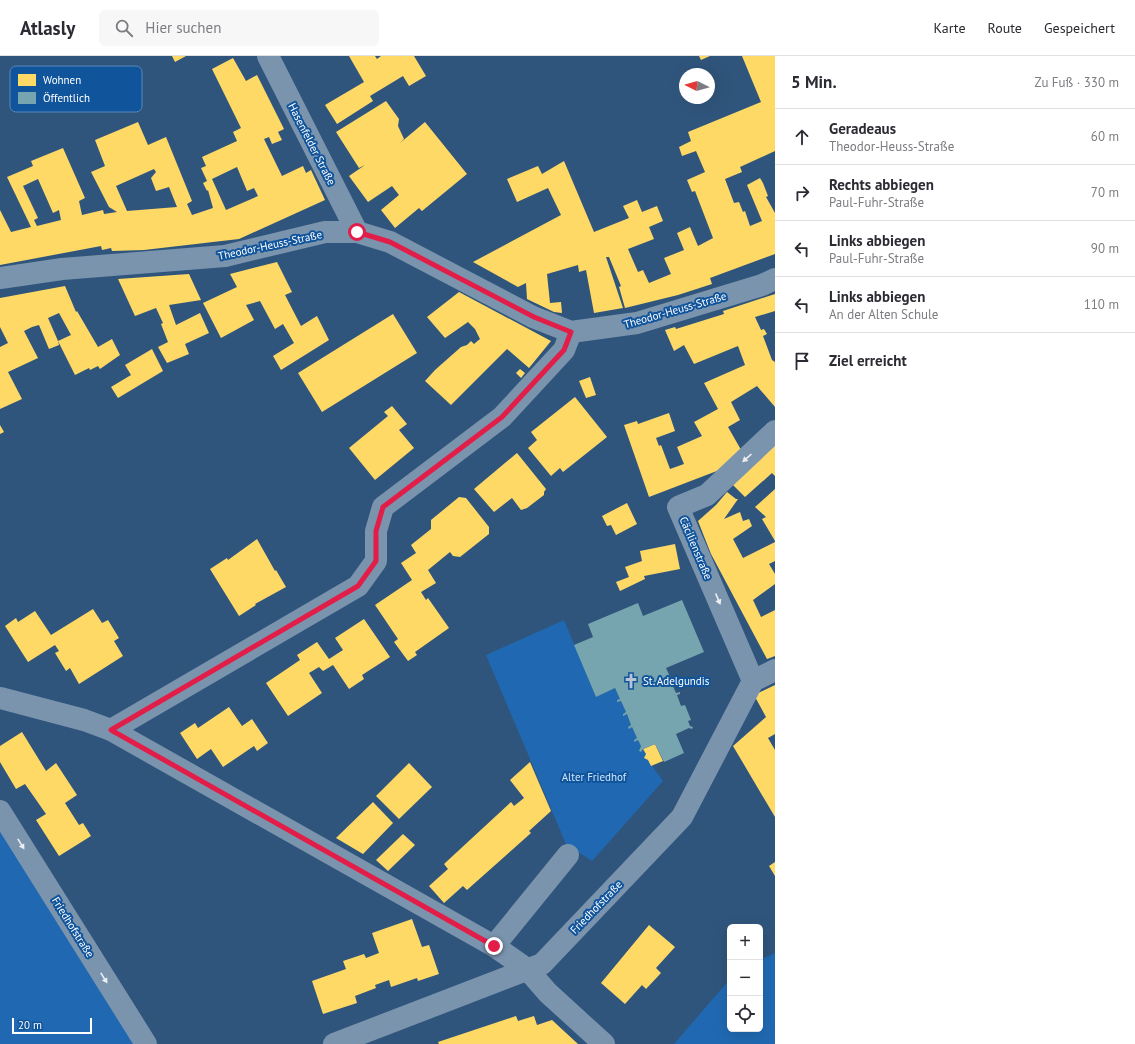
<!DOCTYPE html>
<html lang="de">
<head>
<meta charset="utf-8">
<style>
	:root { --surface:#fff; --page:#f7f7f7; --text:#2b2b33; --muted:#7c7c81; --line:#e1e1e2 }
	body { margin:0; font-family:"PT Sans",sans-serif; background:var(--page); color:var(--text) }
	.controls { position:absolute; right:12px; bottom:12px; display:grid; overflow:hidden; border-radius:6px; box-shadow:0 4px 16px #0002 }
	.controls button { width:36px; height:36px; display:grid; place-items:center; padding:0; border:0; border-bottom:1px solid var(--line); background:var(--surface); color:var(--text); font:20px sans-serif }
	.compass { position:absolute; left:679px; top:12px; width:36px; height:36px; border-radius:50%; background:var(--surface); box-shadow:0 4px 16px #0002; rotate:275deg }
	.scale { position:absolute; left:12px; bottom:10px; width:80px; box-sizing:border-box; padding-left:4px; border:2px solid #fff; border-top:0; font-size:11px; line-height:14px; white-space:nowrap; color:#fff; -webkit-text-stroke:3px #10549c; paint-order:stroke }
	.stop { position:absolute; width:12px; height:12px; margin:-9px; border:3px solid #e11d48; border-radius:50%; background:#fff }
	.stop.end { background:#e11d48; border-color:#fff; box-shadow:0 1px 4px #0008 }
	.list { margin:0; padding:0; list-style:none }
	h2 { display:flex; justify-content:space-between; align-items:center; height:52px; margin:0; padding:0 16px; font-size:17px }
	h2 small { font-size:13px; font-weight:400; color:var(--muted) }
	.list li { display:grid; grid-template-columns:26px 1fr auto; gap:12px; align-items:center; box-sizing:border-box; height:56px; padding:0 16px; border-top:1px solid var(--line) }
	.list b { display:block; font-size:15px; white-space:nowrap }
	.list p { margin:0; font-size:13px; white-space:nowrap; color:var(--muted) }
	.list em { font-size:13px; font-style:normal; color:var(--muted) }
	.icon { flex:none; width:22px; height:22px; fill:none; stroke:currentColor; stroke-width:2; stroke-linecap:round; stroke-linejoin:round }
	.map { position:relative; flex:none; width:775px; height:988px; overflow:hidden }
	header { display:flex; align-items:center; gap:24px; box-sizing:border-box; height:56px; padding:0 20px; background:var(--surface); border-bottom:1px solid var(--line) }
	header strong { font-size:19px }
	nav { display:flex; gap:22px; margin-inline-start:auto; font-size:14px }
	.search { width:280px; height:36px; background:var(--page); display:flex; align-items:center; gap:10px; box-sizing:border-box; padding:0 14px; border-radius:6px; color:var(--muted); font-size:15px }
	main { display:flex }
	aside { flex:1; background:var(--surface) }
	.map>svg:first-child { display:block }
	.green { fill:#2069b2 }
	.homes { fill:#ffd966; fill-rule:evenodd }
	.public { fill:#76a5af }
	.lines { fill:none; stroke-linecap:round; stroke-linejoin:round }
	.minor { stroke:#7b94ae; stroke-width:22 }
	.oneway { fill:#ebeff3 }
	.route { stroke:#e11d48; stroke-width:5 }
	.labels { text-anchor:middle; stroke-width:4; stroke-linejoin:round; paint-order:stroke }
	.street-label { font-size:11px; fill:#fff; stroke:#10549c }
	.poi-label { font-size:11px; fill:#fff; stroke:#10549c; text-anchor:start }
	.park-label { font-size:11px; fill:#cde6fe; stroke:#10549c }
	.key { fill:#10549c; stroke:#5887ba; stroke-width:1 }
	.key-label { font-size:11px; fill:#fff }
</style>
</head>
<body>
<header>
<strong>Atlasly</strong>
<div class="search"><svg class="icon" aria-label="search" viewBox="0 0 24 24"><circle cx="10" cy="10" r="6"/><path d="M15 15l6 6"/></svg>Hier suchen</div>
<nav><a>Karte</a><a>Route</a><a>Gespeichert</a></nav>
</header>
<main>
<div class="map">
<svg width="775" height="988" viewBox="0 0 775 988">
	<rect width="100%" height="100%" fill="#30557c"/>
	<!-- green -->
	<g class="green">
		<polygon points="564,564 596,641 615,632 620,643 617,644 617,646 621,645 626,656 623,658 623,659 627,658 631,669 628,671 629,672 632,671 637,682 634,684 634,685 638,684 641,690 639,695 641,696 643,693 646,698 645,702 648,704 663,725 592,805 566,788 486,599"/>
		<polygon points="0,768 138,988 0,988"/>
		<polygon points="775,897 775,988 674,988 730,923 730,973 760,973 760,904"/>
	</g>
	<!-- homes -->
	<g class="homes">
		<polygon points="172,0 186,0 175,6"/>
		<polygon points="349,0 375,0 377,3 381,0 414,0 426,20 409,30 403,20 370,40 373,45 337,68 325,49 364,26"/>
		<polygon points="699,0 710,0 701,4"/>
		<polygon points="742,0 775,0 775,95 740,111 742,116 725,123 734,147 739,146 743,156 745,155 750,170 762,165 747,129 760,122 763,127 768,140 766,141 775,157 775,198 710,222 712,228 678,239 625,252 619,231 621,230 609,201 606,201 623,252 594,257 586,214 579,216 578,209 547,218 550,247 561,246 562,257 554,256 527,243 526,227 518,231 473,206 561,159 548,132 517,146 507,123 538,110 542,118 564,105 594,176 629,162 623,150 637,144 642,156 657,150 663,165 649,171 654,183 628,193 638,216 643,214 649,227 671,218 664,202 684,194 677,177 690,171 698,190 713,182 695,135 692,136 687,124 705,116 696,95 682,100 679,91 691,85 688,76 761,46"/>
		<path d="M233,2L246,25L257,19L284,73L278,76L282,84L272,88L269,81L264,83L282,120L303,110L306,117L311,114L325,144L239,183L144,194L112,195L111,192L102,194L101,190L0,209V154L11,176L31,171L7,121L33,110L31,105L63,92L85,142L79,145L82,159L103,154L104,158L117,156L109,151L91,116L105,110L95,84L138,66L148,89L166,81L192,145L187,148L192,159L213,152L208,134L207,135L203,127L207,125L201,112L206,110L202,101L237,85L233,76L241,72L212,13ZM237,111L247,135L254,132L258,140L226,154L212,123ZM154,113L156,116L151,122L156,135L169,131L177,151L127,155L116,130ZM38,123L53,157L59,154L61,164L37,170L34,164L38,162L23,130Z"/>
		<polygon points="386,45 399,63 398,70 404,83 400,87 425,66 467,118 422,155 419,152 395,172 381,154 399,139 392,130 368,146 349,120 365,109 359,112 336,76"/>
		<polygon points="277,206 292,236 285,239 301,270 317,260 329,284 281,314 273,300 294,287 283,268 275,273 260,245 246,249 254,264 221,282 203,247 237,231 230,218"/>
		<polygon points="189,218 201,244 169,249 176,269 200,257 209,277 185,288 189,298 167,307 158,291 168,286 161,268 163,267 156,252 135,260 118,223"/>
		<path d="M65,230L76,256L77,255L98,291L112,283L120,299L100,313L98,310L90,314L89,312L75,319L58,285L59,289L49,293L39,269L32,271L24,275L38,302L8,316L22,343L0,353V291L8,287L0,271V242ZM59,257L71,279L58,285L48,262Z"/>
		<polygon points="459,236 551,285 529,312 507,293 451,349 425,325 435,314 461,291 467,289 471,285 474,288 480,283 475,273 468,266 445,282 427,261"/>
		<polygon points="775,238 775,255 755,261 761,274 764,273 767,278 763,280 772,304 775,306 775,351 757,330 731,346 740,364 728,371 744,399 722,413 649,441 624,369 637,365 638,368 669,357 675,375 656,382 659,390 661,389 670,413 684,408 677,391 702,380 694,366 718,353 704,327 745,309 738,290 694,308 684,289 674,295 665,274 675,271 676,273 724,258 723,255"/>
		<polygon points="393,258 417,297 322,356 298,317"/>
		<polygon points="152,293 163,315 118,342 111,331 131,319 125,309"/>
		<polygon points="520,313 525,317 521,322 516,317"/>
		<polygon points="590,321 596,339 586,342 579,325"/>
		<polygon points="575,341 607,381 563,416 560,412 551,420 528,392 537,384 531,376"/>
		<polygon points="392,350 407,368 399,374 414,392 375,424 349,392 388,360 384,356"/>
		<polygon points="0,369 4,376 0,378"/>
		<polygon points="775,388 775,420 772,417 745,441 732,428"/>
		<polygon points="517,397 546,433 544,436 544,439 527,452 521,454 512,442 494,456 474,433"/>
		<polygon points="775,433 775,485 762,463 766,461 755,451"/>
		<polygon points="727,436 736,443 738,443 724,463 740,456 743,465 749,463 752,470 733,483 743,502 775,486 775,505 769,508 775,518 775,528 753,544 761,561 775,554 775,600 767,603 711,498 698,465 716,449"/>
		<polygon points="459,441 466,442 489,471 489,478 460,501 453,500 450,496 428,514 436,527 421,536 426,544 428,542 449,572 415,596 417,599 408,605 394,586 398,583 375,549 412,524 401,507 416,497 411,489 431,473 431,464"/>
		<polygon points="627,447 637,468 616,479 611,469 607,470 602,460"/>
		<polygon points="257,483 275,515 276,514 286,531 255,548 256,549 239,560 210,513 227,502 228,504"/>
		<polygon points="675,488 680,513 644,520 645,523 620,535 616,526 629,521 625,511 642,505 640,495"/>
		<polygon points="93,553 102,567 108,564 119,582 114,585 123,600 79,628 70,612 66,615 55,597 59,595 55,589 28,606 5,570 16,562 18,566 35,555 51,579"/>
		<polygon points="364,563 390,601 362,619 364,623 349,633 333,609 323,615 319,611 309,617 322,637 288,660 266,627 300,604 297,599 317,586 329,603 343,594 335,582"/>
		<polygon points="775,629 775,678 768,682 775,694 775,761 733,690 766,661 754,639"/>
		<polygon points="229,651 242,670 252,663 268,687 257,695 254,690 223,711 211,693 197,703 180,677 195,667 198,672"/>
		<polygon points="22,676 46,715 56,707 77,739 65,747 79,769 83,767 91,780 59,800 36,764 46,758 25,728 16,733 0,706 0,690"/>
		<polygon points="655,688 663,705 651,710 648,704 644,702 646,698 643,693"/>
		<polygon points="530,706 551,755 529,775 531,777 467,834 463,830 444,847 429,830 448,813 444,808 511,746 514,750 524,742 510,724"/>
		<polygon points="409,707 432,731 399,763 376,740"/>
		<polygon points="373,746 393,767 363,798 336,782"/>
		<polygon points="403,778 415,789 388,815 376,804"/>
		<polygon points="775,806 775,820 769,810"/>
		<polygon points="412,863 422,891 429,889 439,918 418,925 417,922 391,931 389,924 375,929 376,932 355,940 357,947 323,958 312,925 346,913 343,905 364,898 366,902 379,897 372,877"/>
		<polygon points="649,869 675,891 656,912 661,917 646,933 642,929 625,948 601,927"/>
		<polygon points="516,960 518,965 534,960 537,969 552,964 578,988 439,988 438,986"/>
	</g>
	<!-- public -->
	<polygon class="public" points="682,544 704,596 666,612 671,623 674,622 674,624 671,626 676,637 680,636 680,638 677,639 681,650 685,649 691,664 688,665 690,670 693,671 692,673 689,672 676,678 684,697 664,706 655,688 643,693 641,696 639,695 641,690 638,684 634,686 634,684 637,682 632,671 629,673 628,671 631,669 627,658 623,660 623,658 626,656 621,645 617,646 617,644 620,643 615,632 596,641 574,589 593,581 588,568 638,547 643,560"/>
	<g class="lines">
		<!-- minor -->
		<g class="minor">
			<polyline points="268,0 357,176"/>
			<polyline points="0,222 62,213 225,200 325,176 357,176 390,186 533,261 571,276 637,267 762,229 775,223"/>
			<polyline points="753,625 678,451 707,439 775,375"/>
			<polyline points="0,642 84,664 111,674 494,890"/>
			<polyline points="111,674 358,530 376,505 376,475 383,451 502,361 564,294 571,276"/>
			<polyline points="0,755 146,988"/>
			<polyline points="568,799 494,890 527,913 548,937 604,988"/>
			<polyline points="334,988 542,908 682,761 753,625 775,614"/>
		</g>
	</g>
	<!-- one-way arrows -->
	<defs><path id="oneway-solid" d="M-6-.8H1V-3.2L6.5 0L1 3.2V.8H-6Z"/></defs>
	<g class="oneway">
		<use href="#oneway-solid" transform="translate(747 402) rotate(138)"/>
		<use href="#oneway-solid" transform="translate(718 543) rotate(67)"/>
		<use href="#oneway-solid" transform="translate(21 788) rotate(58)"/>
		<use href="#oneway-solid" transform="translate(104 922) rotate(58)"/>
	</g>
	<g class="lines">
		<!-- route -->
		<polyline class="route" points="357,176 390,186 534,261 571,276 564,294 502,361 383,451 376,475 376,505 358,530 111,674 494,890"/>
	</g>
	<!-- icons -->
	<defs>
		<g id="church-bare" transform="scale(1.2)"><path d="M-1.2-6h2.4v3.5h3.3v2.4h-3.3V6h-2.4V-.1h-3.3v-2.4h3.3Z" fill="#b7c4d1" stroke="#10549c" stroke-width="2.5" paint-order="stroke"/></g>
	</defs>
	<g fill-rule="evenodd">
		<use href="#church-bare" x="631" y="625"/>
	</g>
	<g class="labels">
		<!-- street labels -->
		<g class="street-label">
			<text transform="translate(312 88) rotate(63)" y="4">Hasenfelder Straße</text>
			<text transform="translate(270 189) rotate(-12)" y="4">Theodor-Heuss-Straße</text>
			<text transform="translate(675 254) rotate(-16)" y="4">Theodor-Heuss-Straße</text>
			<text transform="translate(696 492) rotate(67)" y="4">Cäcilienstraße</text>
			<text transform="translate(596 851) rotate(-46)" y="4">Friedhofstraße</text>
			<text transform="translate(73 871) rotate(58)" y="4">Friedhofstraße</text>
		</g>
		<!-- poi labels -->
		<g class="poi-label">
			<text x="643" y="629">St. Adelgundis</text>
		</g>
		<!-- park labels -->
		<g class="park-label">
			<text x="594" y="725">Alter Friedhof</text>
		</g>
	</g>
	<!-- legend -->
	<rect x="10" y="10" width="132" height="46" rx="6" class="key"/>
	<rect x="18" y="18" width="18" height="12" fill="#ffd966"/>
	<rect x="18" y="36" width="18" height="12" fill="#76a5af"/>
	<g class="key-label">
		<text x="43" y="28">Wohnen</text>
		<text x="43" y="46">Öffentlich</text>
	</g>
</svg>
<div class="controls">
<button>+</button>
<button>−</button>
<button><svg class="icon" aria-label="locate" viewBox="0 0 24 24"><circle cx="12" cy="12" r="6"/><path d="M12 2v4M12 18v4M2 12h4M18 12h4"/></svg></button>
</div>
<svg class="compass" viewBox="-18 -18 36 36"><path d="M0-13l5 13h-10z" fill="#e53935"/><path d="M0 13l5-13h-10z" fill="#7c7c81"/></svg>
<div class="scale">20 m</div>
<div class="stop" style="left:357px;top:176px"></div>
<div class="stop end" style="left:494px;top:890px"></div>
</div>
<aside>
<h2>5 Min.<small>Zu Fuß · 330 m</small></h2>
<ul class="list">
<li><svg class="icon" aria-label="ahead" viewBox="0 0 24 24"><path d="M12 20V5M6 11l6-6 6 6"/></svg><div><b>Geradeaus</b><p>Theodor-Heuss-Straße</p></div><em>60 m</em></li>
<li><svg class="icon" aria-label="right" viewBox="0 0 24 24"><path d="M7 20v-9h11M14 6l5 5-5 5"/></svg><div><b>Rechts abbiegen</b><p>Paul-Fuhr-Straße</p></div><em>70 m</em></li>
<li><svg class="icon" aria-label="left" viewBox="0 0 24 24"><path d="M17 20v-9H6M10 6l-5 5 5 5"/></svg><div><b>Links abbiegen</b><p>Paul-Fuhr-Straße</p></div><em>90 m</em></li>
<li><svg class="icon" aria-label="left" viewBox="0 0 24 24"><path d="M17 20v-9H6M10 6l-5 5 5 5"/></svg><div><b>Links abbiegen</b><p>An der Alten Schule</p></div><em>110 m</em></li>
<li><svg class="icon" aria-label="arrive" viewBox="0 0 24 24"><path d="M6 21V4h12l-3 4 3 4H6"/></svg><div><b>Ziel erreicht</b></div></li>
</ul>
</aside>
</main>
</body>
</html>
